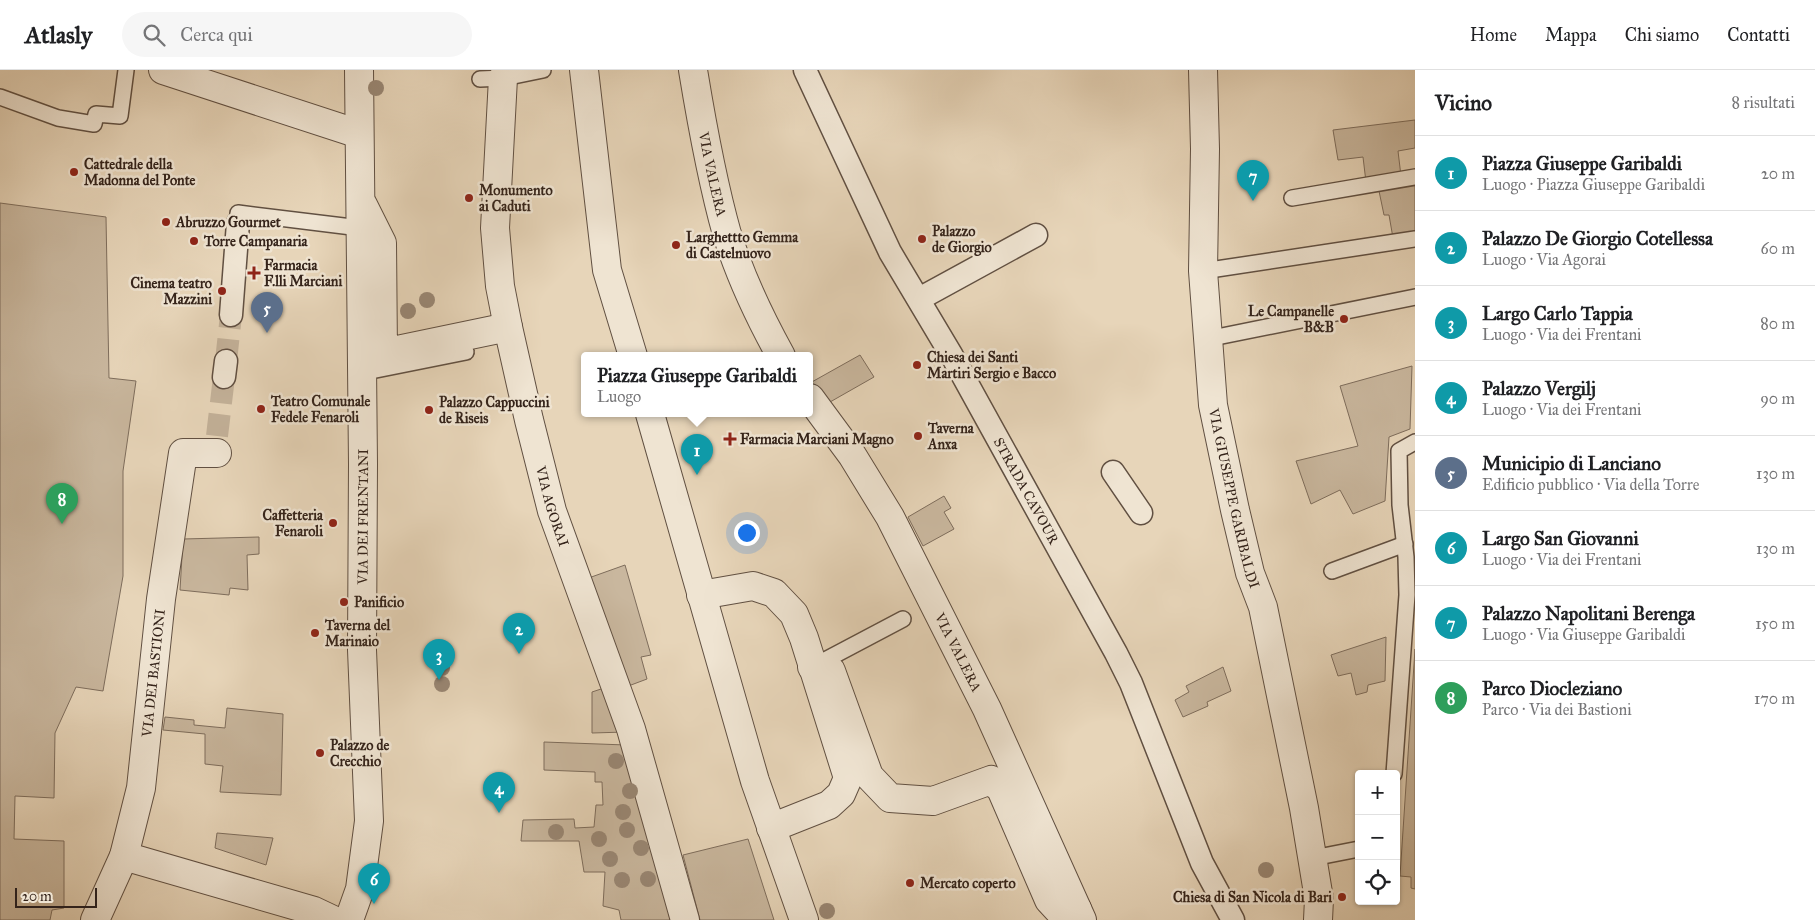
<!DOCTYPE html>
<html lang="it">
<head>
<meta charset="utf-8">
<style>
	:root { --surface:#fff; --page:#f6f6f6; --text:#202124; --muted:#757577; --line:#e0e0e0; --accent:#8f2418 }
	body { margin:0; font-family:"IM FELL Great Primer",serif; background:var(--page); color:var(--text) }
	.controls { position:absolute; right:15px; bottom:15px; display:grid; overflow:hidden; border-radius:5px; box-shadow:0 1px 4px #0004 }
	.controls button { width:45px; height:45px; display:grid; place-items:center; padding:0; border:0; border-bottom:1px solid var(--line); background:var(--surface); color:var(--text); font:25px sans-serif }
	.scale { position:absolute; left:15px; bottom:12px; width:82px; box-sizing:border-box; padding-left:5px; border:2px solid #34231a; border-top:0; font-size:14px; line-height:18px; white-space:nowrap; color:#34231a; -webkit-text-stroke:4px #efe4d2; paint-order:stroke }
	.you { position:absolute; left:746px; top:462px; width:18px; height:18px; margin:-12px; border:4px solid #fff; border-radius:50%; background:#1a73e8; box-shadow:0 0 0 8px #1a73e833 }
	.badge { display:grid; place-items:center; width:32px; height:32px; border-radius:50%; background:var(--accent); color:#fff; font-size:16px; font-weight:700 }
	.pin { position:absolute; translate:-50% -41px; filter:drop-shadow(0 1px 2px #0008) }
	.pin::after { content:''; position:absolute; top:26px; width:18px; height:15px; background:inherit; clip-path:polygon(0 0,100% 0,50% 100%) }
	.popup { position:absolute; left:581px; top:282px; width:232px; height:65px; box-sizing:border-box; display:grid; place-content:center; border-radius:5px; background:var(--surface); filter:drop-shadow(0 1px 4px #0005); font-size:16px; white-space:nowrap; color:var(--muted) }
	.popup b { font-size:19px; color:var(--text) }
	.popup::after { content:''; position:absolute; left:50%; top:100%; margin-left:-10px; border:10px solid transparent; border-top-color:var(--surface) }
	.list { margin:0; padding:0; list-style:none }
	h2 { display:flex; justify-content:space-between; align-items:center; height:65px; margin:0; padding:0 20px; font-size:21px }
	h2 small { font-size:16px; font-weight:400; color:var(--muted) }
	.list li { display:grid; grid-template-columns:32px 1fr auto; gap:15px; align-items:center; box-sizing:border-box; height:75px; padding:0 20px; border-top:1px solid var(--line) }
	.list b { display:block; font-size:19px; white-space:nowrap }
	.list p { margin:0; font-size:16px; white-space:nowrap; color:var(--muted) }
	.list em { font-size:16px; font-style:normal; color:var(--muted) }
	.icon { flex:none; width:28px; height:28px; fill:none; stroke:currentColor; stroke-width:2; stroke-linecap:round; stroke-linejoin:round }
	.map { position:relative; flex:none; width:1415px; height:850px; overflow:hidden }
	header { display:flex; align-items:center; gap:30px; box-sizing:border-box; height:70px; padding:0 25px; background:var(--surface); border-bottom:1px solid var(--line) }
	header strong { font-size:24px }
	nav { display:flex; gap:28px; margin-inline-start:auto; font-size:18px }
	.search { width:350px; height:45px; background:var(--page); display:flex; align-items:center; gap:12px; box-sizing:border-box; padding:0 18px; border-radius:28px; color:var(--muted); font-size:19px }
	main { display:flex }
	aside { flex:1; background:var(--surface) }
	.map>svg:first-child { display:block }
	.green { fill:#c9b79e; stroke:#7e6d5c }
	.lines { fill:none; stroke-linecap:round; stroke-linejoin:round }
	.pedestrian-tunnel { stroke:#c3b199; stroke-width:22; stroke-dasharray:22 11; stroke-linecap:butt }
	.service-casing { stroke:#615042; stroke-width:18 }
	.pedestrian-casing { stroke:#615042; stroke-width:25 }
	.minor-casing { stroke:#615042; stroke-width:30 }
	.service { stroke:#efe4d2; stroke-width:15 }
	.pedestrian { stroke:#efe4d2; stroke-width:22 }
	.minor { stroke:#efe4d2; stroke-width:28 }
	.tree { fill:#998774 }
	.poi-dot { fill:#8f2418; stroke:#efe4d2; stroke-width:2 }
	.labels { text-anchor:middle; stroke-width:5; stroke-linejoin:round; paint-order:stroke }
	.poi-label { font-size:14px; font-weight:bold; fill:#34231a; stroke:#efe4d2; text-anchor:start }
	.street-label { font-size:14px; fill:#34231a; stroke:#efe4d2 }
</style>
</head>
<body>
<header>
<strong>Atlasly</strong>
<div class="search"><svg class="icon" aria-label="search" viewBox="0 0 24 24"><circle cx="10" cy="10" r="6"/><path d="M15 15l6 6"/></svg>Cerca qui</div>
<nav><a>Home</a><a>Mappa</a><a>Chi siamo</a><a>Contatti</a></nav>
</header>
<main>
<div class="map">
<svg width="1415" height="850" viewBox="0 0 1415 850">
	<rect width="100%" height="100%" fill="#e7d5b9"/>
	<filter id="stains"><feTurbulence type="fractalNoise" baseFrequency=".004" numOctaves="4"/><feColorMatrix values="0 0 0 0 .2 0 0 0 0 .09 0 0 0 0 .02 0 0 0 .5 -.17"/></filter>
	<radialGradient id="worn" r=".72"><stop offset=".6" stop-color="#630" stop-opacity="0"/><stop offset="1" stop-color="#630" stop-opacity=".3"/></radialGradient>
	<!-- green -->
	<g class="green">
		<polygon points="1415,50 1415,78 1398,81 1401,106 1366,112 1363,87 1338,90 1333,60"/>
		<polygon points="1415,114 1415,163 1393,168 1389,145 1384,145 1379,121"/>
		<polygon points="0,133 106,147 109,308 136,311 123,401 123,506 103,621 76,617 55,663 54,728 15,726 14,769 64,771 64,838 52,840 50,850 0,850"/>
		<polygon points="860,285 874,307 823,336 810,318 810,313"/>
		<polygon points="1412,296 1410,359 1389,367 1385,431 1353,444 1340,420 1311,434 1296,391 1358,376 1340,316"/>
		<polygon points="944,426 951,438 944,442 954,459 923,476 908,447"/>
		<polygon points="259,467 259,484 247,485 248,520 230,518 229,525 180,520 183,469"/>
		<polygon points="625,495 651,585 641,587 647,609 623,618 583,510"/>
		<polygon points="1386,567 1385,611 1368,615 1367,622 1356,625 1351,603 1338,606 1331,585"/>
		<polygon points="1415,579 1415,819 1411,818 1411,807 1400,806"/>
		<polygon points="1223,597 1231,621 1207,632 1208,636 1183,647 1175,630 1189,622 1186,616"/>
		<polygon points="610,616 626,662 592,663 592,622"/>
		<polygon points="227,638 283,644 281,725 220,722 223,696 205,694 205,664 163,660 165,647 194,650 194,655 225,658"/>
		<polygon points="544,672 626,675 651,750 670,850 621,850 619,840 603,836 605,802 584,802 579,771 521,771 523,750 574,749 575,758 594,757 596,735 603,735 602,712 595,712 595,702 544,700"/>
		<polygon points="217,763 273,768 266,795 215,778"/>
		<polygon points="748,769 774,850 700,850 683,785"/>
	</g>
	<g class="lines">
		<!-- pedestrian-tunnel -->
		<g class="pedestrian-tunnel">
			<polyline points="226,291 231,245"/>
			<polyline points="217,366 224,307"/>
		</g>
		<!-- service casing -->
		<g class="service-casing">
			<g id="service">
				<polyline points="480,9 503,8 543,0"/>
				<polyline points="0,27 58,48 94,54 96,44 120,46 126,0"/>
				<polyline points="1292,128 1415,107"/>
				<polyline points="238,153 238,143 360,158"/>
				<polyline points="1203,201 1415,169"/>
				<polyline points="1207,269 1415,227"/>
				<polyline points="361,303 466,282"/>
				<polyline points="1332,501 1405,474"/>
				<polyline points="814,596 903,549"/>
				<polyline points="1394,704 1407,525 1406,487 1400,435 1399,381 1415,372"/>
				<polyline points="1313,788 1359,779"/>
			</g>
		</g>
		<!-- pedestrian casing -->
		<g class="pedestrian-casing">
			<g id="pedestrian">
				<path id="s1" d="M805,0L890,182L952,286L1116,583L1131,613L1202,793L1233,850"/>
				<polyline points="919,229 1036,165"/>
				<polyline points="231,245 238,153"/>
				<polyline points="224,307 226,291"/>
				<polyline points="1113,402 1141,443"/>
			</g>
		</g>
		<!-- minor casing -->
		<g class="minor-casing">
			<g id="minor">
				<polyline points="163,0 359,64"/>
				<polyline points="584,0 607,200 633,286"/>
				<path id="s2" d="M693,0C702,55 712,111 727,164C740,206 760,248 781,286"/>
				<path id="s3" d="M1203,0L1205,79L1203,201L1213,335L1235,440L1250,503L1263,537L1304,738L1319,829L1318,850"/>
				<path id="s4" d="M503,8L495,158L500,216L508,257L529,350L552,441L631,659L685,850"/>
				<polyline points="363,135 382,173 383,283 508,257"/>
				<path id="s5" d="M810,328L852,385L890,447L987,639L1082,850"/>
				<polyline points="650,344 755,711 804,850"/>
				<polyline points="701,525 753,516 774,523 794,544 804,568 848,708 841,724 829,735 771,758"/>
				<polyline points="812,597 831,601 869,706 890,728 933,731 991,710 1001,719 1049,830 1061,843 1077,839"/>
				<polyline points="124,786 314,841 333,850"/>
				<path id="s6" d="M95,850L124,786L141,718L161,529L183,383H217"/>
				<path id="s7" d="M349,850L360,819L369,751L362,580L363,394L359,0"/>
			</g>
		</g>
		<!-- service -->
		<use href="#service" class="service"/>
		<!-- pedestrian -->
		<use href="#pedestrian" class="pedestrian"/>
		<!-- minor -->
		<use href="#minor" class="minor"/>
	</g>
	<!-- trees -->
	<g class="tree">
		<circle cx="376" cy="18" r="8"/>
		<circle cx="427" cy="230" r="8"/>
		<circle cx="408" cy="241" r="8"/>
		<circle cx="442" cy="598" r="8"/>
		<circle cx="442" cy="614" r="8"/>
		<circle cx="616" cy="691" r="8"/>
		<circle cx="630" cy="721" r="8"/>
		<circle cx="623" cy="742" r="8"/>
		<circle cx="627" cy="760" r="8"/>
		<circle cx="556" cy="762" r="8"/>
		<circle cx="599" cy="769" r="8"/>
		<circle cx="641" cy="778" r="8"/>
		<circle cx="610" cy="789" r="8"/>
		<circle cx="1266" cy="800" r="8"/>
		<circle cx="648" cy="809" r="8"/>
		<circle cx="622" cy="810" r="8"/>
		<circle cx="827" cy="841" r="8"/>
	</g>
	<!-- markers -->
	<g class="poi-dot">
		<circle cx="74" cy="102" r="5"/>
		<circle cx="469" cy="128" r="5"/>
		<circle cx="166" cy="152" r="5"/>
		<circle cx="922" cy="169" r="5"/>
		<circle cx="194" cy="171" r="5"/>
		<circle cx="676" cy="175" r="5"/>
		<path d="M251.5 195.5h5v5h5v5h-5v5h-5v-5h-5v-5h5z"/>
		<circle cx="222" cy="221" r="5"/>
		<circle cx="1344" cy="249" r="5"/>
		<circle cx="917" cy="295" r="5"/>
		<circle cx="261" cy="339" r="5"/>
		<circle cx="429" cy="340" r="5"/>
		<circle cx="918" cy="366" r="5"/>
		<path d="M727.5 361.5h5v5h5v5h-5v5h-5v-5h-5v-5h5z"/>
		<circle cx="333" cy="453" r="5"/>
		<circle cx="344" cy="532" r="5"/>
		<circle cx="315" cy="563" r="5"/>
		<circle cx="320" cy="683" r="5"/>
		<circle cx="910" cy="813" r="5"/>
		<circle cx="1342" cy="827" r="5"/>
	</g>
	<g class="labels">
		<!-- poi labels -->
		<g class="poi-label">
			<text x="84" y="99">Cattedrale della<tspan x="84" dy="16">Madonna del Ponte</tspan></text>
			<text x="479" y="125">Monumento<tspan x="479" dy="16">ai Caduti</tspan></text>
			<text x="176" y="157">Abruzzo Gourmet</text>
			<text x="932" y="166">Palazzo<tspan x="932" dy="16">de Giorgio</tspan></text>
			<text x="686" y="172">Larghettto Gemma<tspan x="686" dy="16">di Castelnuovo</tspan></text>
			<text x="204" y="176">Torre Campanaria</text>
			<text x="264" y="200">Farmacia<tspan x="264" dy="16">F.lli Marciani</tspan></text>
			<text x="212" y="218" text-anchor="end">Cinema teatro<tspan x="212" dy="16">Mazzini</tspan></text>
			<text x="1334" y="246" text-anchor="end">Le Campanelle<tspan x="1334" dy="16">B&amp;B</tspan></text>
			<text x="927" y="292">Chiesa dei Santi<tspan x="927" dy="16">Martiri Sergio e Bacco</tspan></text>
			<text x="271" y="336">Teatro Comunale<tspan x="271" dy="16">Fedele Fenaroli</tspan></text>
			<text x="439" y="337">Palazzo Cappuccini<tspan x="439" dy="16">de Riseis</tspan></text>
			<text x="928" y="363">Taverna<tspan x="928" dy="16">Anxa</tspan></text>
			<text x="740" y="374">Farmacia Marciani Magno</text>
			<text x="323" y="450" text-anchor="end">Caffetteria<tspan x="323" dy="16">Fenaroli</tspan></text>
			<text x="354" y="537">Panificio</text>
			<text x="325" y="560">Taverna del<tspan x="325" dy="16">Marinaio</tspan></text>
			<text x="330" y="680">Palazzo de<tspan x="330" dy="16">Crecchio</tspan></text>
			<text x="920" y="818">Mercato coperto</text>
			<text x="1332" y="832" text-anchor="end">Chiesa di San Nicola di Bari</text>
		</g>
		<!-- street labels -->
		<g class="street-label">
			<text dy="5" stroke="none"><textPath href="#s2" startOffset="106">VIA VALERA</textPath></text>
			<text dy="5" stroke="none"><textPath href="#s1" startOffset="476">STRADA CAVOUR</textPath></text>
			<text dy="5" stroke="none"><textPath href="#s3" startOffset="431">VIA GIUSEPPE GARIBALDI</textPath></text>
			<text dy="5" stroke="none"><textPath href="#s4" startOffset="435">VIA AGORAI</textPath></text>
			<text dy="5" stroke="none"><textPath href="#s7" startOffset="406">VIA DEI FRENTANI</textPath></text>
			<text dy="5" stroke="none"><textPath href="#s5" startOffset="295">VIA VALERA</textPath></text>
			<text dy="5" stroke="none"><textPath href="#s6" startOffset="256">VIA DEI BASTIONI</textPath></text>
		</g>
	</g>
	<rect width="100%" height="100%" filter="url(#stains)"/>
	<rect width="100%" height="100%" fill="url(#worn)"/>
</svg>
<div class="controls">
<button>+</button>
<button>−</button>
<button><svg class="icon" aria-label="locate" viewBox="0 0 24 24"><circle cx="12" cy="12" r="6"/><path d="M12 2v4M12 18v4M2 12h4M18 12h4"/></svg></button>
</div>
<div class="scale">20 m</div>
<div class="you"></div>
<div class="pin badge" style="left:697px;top:405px;background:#0f9aa8">1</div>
<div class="popup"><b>Piazza Giuseppe Garibaldi</b>Luogo</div>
<div class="pin badge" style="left:519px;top:584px;background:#0f9aa8">2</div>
<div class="pin badge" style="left:439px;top:610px;background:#0f9aa8">3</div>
<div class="pin badge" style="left:499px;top:743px;background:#0f9aa8">4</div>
<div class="pin badge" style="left:267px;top:263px;background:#5c6f8a">5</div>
<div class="pin badge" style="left:374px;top:834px;background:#0f9aa8">6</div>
<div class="pin badge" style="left:1253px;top:131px;background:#0f9aa8">7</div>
<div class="pin badge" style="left:62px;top:454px;background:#2e9e5b">8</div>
</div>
<aside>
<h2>Vicino<small>8 risultati</small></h2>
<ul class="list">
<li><span class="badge" style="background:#0f9aa8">1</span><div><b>Piazza Giuseppe Garibaldi</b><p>Luogo · Piazza Giuseppe Garibaldi</p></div><em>20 m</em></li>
<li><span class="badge" style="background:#0f9aa8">2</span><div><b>Palazzo De Giorgio Cotellessa</b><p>Luogo · Via Agorai</p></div><em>60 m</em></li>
<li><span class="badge" style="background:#0f9aa8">3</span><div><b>Largo Carlo Tappia</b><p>Luogo · Via dei Frentani</p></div><em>80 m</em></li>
<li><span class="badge" style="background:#0f9aa8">4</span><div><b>Palazzo Vergilj</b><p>Luogo · Via dei Frentani</p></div><em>90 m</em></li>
<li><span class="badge" style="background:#5c6f8a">5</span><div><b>Municipio di Lanciano</b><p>Edificio pubblico · Via della Torre</p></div><em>130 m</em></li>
<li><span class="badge" style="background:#0f9aa8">6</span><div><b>Largo San Giovanni</b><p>Luogo · Via dei Frentani</p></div><em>130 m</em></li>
<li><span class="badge" style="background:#0f9aa8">7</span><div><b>Palazzo Napolitani Berenga</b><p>Luogo · Via Giuseppe Garibaldi</p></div><em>150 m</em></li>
<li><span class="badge" style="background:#2e9e5b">8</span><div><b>Parco Diocleziano</b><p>Parco · Via dei Bastioni</p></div><em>170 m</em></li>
</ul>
</aside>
</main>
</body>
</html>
